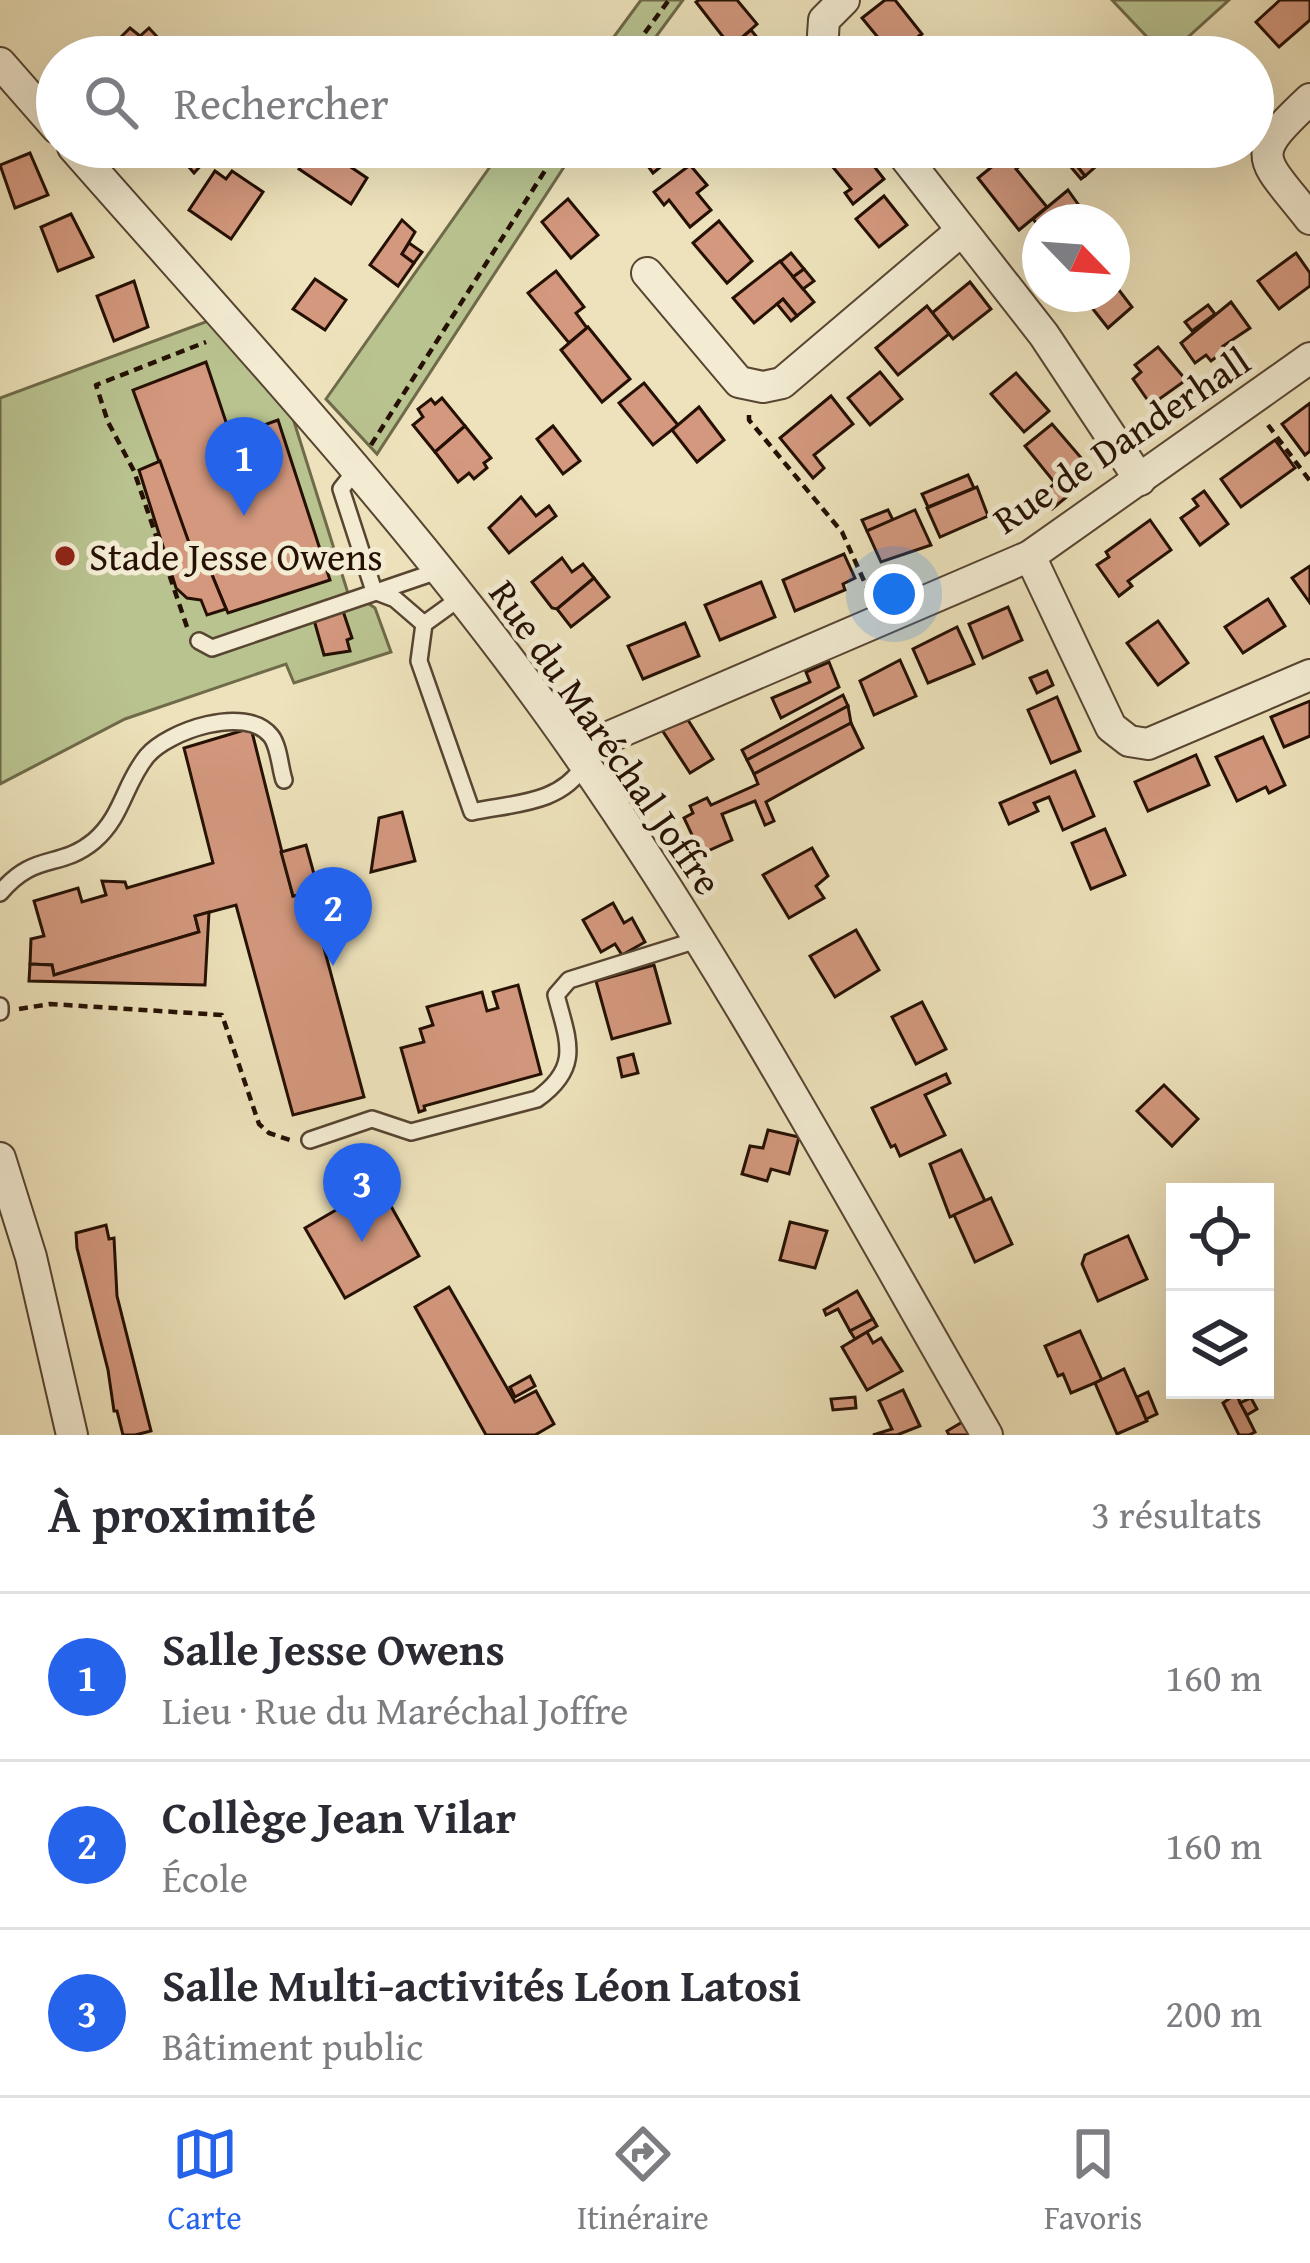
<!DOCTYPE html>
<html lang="fr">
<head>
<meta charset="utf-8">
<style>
	:root { --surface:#fff; --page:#f2f2f3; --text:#2b2b33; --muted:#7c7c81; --line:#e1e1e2; --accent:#2563eb }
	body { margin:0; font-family:"Gentium Book Plus",serif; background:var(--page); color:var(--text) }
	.controls { position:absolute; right:36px; bottom:36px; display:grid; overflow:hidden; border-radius:0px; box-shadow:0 12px 48px #0002 }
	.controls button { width:108px; height:108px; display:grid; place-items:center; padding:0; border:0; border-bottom:3px solid var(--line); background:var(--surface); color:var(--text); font:60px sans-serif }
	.compass { position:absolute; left:1022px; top:204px; width:108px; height:108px; border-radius:50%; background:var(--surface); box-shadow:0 12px 48px #0002; rotate:115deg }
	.you { position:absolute; left:894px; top:594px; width:42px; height:42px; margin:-30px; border:9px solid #fff; border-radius:50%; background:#1a73e8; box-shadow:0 0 0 18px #1a73e833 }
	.badge { display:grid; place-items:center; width:78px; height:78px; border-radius:50%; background:var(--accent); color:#fff; font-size:39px; font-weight:700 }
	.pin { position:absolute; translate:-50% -99px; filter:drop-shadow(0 3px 6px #0008) }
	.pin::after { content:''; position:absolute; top:63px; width:42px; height:36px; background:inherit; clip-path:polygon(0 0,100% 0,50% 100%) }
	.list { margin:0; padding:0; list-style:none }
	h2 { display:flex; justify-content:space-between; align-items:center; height:156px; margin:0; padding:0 48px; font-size:51px }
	h2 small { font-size:39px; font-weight:400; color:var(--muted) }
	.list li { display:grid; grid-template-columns:78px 1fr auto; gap:36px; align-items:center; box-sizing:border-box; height:168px; padding:0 48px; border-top:3px solid var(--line) }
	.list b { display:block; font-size:45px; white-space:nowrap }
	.list p { margin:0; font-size:39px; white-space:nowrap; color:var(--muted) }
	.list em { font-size:39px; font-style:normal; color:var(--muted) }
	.icon { flex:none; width:66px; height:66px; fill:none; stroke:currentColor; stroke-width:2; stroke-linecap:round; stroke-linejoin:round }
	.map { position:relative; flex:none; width:1310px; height:1435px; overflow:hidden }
	.search { position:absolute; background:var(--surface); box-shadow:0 12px 48px #0002; left:36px; right:36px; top:36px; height:132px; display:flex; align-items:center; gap:30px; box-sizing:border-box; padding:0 42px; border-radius:66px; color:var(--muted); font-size:45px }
	.sheet { height:660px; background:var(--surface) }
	nav { display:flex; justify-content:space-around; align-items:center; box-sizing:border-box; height:168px; border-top:3px solid var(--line); background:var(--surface); font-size:33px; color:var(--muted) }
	nav a { display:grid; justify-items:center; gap:6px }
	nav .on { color:var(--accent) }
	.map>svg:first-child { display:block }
	.green { fill:#b9c390; stroke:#6f6a4a; stroke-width:3 }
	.building { fill:#d3987e; stroke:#251003; stroke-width:3 }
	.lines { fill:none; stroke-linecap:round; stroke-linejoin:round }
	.lane-casing { stroke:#574431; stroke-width:20 }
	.street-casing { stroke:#574431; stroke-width:34 }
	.path { stroke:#251003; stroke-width:4.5; stroke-dasharray:9 6; stroke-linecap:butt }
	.lane { stroke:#f3ecd3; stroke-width:15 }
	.street { stroke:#f3ecd3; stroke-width:30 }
	.poi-dot { fill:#8f2418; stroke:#f3ecd3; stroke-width:4.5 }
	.labels { text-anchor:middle; stroke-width:10; stroke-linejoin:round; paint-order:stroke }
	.street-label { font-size:39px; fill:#251003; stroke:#f3ecd3 }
	.poi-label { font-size:39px; fill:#251003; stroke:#f3ecd3; text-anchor:start }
</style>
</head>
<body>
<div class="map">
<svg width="1310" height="1435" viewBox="0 0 1310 1435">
	<rect width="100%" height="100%" fill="#ede2bb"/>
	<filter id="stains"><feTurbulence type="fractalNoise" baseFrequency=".00167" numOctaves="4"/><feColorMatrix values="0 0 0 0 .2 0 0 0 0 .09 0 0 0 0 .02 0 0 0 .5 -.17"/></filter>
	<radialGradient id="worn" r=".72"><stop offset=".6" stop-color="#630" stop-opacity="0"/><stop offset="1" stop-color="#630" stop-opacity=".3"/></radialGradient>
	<!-- green -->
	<g class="green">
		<polygon points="641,0 683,0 641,57 599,57"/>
		<polygon points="1112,0 1229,0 1166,57"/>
		<polygon points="504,147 577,147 377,454 326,399"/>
		<polygon points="208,321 291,412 352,606 366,602 375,608 391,652 294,683 286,664 125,719 0,784 0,398"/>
	</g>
	<!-- building -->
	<g class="building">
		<polygon points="699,0 737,0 757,24 731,47 696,2"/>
		<polygon points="885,0 895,0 922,34 894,57 862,18"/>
		<polygon points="1280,0 1310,0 1310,20 1279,47 1256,22"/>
		<polygon points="130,28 140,36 149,28 161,41 153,50 159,57 109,57 105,53"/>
		<polygon points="751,30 773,57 732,57 727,50"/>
		<polygon points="919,36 936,57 921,57 910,44"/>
		<polygon points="189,42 200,51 194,57 176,57"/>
		<polygon points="1229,43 1242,57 1213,57"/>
		<polygon points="910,44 921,57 894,57"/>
		<polygon points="172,147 218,147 194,173"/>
		<polygon points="312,147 321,147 367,178 351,204 299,169"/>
		<polygon points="638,147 679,147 679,152 653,173 637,151"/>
		<polygon points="859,147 884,179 853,204 845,193 851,189 817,148"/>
		<polygon points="963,147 991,147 974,161"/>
		<polygon points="1015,148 1025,162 1016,169 1047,207 1019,230 978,178"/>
		<polygon points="1079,149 1094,168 1085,176 1069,156"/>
		<polygon points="30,153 48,195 15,208 0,165"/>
		<polygon points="1069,156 1085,176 1081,179 1065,160"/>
		<polygon points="690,165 707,185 697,193 711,210 690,227 669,200 664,205 654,192"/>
		<polygon points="215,171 226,179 232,171 263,192 231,239 189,210"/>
		<polygon points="1068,190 1078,204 1072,208 1083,222 1040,222 1040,228 1033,219"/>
		<polygon points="884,196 907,225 879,247 856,219"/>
		<polygon points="568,199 598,235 571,258 542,222"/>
		<polygon points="71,214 93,257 58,271 41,227"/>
		<polygon points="402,220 415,232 402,254 414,263 398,286 370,265"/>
		<polygon points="719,221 752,261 727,283 693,243"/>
		<polygon points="409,243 422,252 414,263 402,254"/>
		<polygon points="791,253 804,269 793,277 780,262"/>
		<polygon points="1296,253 1310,273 1310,286 1279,309 1258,281"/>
		<polygon points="780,261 814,302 797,316 783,299 754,323 733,298"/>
		<polygon points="804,269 814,281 803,289 793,277"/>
		<polygon points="556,271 584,307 576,313 587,328 569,343 528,293"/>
		<polygon points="315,279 346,300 325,330 293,309"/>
		<polygon points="134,281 148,327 114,341 97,296"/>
		<polygon points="1112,281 1132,307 1108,328 1081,294 1112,294"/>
		<polygon points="970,282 991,309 953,339 932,313"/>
		<polygon points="783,299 797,316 791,321 777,304"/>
		<polygon points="1231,302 1250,328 1223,346 1226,350 1211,361 1206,355 1195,363 1181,343"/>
		<polygon points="1208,305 1215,314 1192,331 1185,322"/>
		<polygon points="927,306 949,334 898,375 876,348"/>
		<polygon points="588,327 630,379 602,402 561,350"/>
		<polygon points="1158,347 1186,380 1151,405 1133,379 1141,372 1135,365"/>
		<polygon points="206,362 231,437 278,420 330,580 228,613 210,570 199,571 133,390"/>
		<polygon points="880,372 902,399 870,425 848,398"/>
		<polygon points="1016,373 1049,411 1024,432 991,394"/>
		<polygon points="644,383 678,425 653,445 619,403"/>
		<polygon points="831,396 853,424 814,455 824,468 813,478 780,438"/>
		<polygon points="442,398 465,426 435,452 413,425 423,417 418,409 431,399 435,404"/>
		<polygon points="1310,403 1310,451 1305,455 1282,424"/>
		<polygon points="699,407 724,440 697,462 672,430"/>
		<polygon points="1052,424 1083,460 1075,467 1086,481 1052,509 1041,496 1055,483 1025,446"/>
		<polygon points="465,426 491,458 484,463 487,468 474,479 469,473 458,482 435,452"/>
		<polygon points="553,426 580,461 563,474 537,439"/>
		<polygon points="1275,440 1295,468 1241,507 1221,479"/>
		<polygon points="160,461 199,571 210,570 226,609 207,615 201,600 187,598 176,588 139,470"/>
		<polygon points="968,475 974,488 928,507 922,494"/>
		<polygon points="977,487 988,516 940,537 927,508"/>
		<polygon points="1204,491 1228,524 1200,545 1181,518 1198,506 1193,499"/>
		<polygon points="521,497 536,516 549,506 556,516 509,553 489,528"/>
		<polygon points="888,510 893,520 867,531 862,520"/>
		<polygon points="915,510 931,545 881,562 867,531"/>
		<polygon points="1150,520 1171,550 1128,581 1132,586 1119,596 1097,565 1109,557 1106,552"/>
		<polygon points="844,554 855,578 843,584 845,590 795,611 783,580"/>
		<polygon points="562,558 572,572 583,564 594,578 557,609 552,608 532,582"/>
		<polygon points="1310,566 1310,603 1292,578"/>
		<polygon points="594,578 609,597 571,627 557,609"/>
		<polygon points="761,582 775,617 720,640 705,605"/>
		<polygon points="1268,599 1285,626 1243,653 1225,627"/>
		<polygon points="1008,607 1022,640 983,658 969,624"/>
		<polygon points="343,611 352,638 347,640 350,651 324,655 314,620"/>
		<polygon points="1158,621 1188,663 1158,685 1127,643"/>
		<polygon points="685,623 699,656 643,679 628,646"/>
		<polygon points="957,627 974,664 928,683 913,649"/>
		<polygon points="900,660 916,696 874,715 860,681"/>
		<polygon points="829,662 839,687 781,718 772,698 810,682 806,672"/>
		<polygon points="1047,671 1053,685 1037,693 1030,678"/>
		<polygon points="843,695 848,706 747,760 742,750"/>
		<polygon points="1057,697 1080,751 1051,763 1028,710"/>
		<polygon points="1310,701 1310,736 1284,747 1271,717"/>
		<polygon points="848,706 851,723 754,774 747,760"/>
		<polygon points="688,720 713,759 690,773 662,730"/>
		<polygon points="851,723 863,748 766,802 774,821 765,825 755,801 722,814 732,840 701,854 684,818 693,813 690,806 707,798 711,805 758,784 754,774"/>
		<polygon points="251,728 293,896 309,892 364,1097 293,1115 236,905 195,916 199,932 54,975 52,965 30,964 31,939 44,936 34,901 78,888 82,902 106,895 102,881 125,882 127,888 213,863 184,748"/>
		<polygon points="1263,737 1285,785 1269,793 1266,787 1237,801 1216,757"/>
		<polygon points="1196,755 1209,785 1148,811 1135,782"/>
		<polygon points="1075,771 1094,816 1063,830 1049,797 1034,803 1038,811 1009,824 1000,803"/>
		<polygon points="402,812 415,861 371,872 379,818"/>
		<polygon points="1105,829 1125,875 1091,889 1072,843"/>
		<polygon points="306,845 319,892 293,896 281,852"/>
		<polygon points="812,848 828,876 816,886 824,898 789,918 763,875"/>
		<polygon points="613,903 624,923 632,918 645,942 622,955 615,944 601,952 583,920"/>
		<polygon points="209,912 205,985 29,981 30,964 52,965 54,975 199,932 195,916"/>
		<polygon points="856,930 879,970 835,997 810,956"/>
		<polygon points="654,965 670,1023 612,1039 596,981"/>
		<polygon points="518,985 541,1074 424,1106 425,1110 419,1112 401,1048 424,1042 420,1029 433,1025 427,1007 482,992 487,1011 498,1008 493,992"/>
		<polygon points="922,1002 946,1049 916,1064 892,1017"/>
		<polygon points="633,1054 638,1073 622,1077 618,1058"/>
		<polygon points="946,1074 950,1083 925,1095 945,1135 900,1156 895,1145 891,1147 872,1108"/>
		<polygon points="1164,1085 1198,1119 1172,1146 1137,1111"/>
		<polygon points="768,1130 799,1137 789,1174 771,1169 767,1181 742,1174 750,1146 763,1148"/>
		<polygon points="961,1150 985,1201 950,1217 930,1164"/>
		<polygon points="379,1185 419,1256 345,1298 305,1228"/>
		<polygon points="991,1198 1012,1244 975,1262 954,1215"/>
		<polygon points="790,1222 827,1231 815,1268 780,1260"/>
		<polygon points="106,1225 109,1239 114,1238 117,1296 151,1431 135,1435 123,1435 117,1411 114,1411 108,1370 77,1248 76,1233"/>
		<polygon points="1128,1236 1147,1279 1098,1301 1082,1264 1085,1255"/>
		<polygon points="449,1287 515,1402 536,1391 554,1424 535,1435 486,1435 415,1307"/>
		<polygon points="857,1291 873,1319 850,1331 838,1309 826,1315 824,1310"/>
		<polygon points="873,1319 877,1326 855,1339 850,1331"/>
		<polygon points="1080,1331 1102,1380 1071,1393 1063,1374 1058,1376 1045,1346"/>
		<polygon points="867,1332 873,1343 881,1338 902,1371 867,1390 842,1347"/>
		<polygon points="1124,1369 1147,1421 1117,1434 1095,1383"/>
		<polygon points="530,1376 535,1386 515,1397 510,1387"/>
		<polygon points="903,1390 920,1426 897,1435 873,1435 892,1429 879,1401"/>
		<polygon points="1148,1392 1157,1414 1146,1419 1137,1397"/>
		<polygon points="1236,1394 1255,1432 1249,1435 1239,1435 1223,1403"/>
		<polygon points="855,1397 856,1408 833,1410 831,1399"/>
		<polygon points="1251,1398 1257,1409 1247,1415 1240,1403"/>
		<polygon points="964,1421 972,1435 949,1435 947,1431"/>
	</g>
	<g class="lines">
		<!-- lane casing -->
		<g class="lane-casing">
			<g id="lane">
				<polyline points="356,470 341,489 374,591 395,599 424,624"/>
				<path d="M460,598L424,624L419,661L472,812C514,803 561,804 584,765"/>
				<polyline points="199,641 212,648 426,575 433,564"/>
				<path d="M0,893C35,851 59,870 94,841C123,816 124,784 147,756C168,731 246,704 271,736C279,746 280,768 284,780"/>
				<polyline points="0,1006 0,1012"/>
				<path d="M310,1140L372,1119L411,1132L537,1099C582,1067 568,1041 556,995L569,980L700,939"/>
			</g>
		</g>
		<!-- street casing -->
		<g class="street-casing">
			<g id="street">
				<polyline points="828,57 822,50 824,20 844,0"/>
				<polyline points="0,63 57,128"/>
				<path d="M1310,99C1247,158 1260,155 1310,219"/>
				<path d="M73,147C246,344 427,537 577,753C729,971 854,1205 987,1435"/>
				<polyline points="897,147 1044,335 1140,480"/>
				<polyline points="647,273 739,382 763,387 782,383 961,231"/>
				<polyline points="1030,556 1111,727 1129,741 1148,744 1310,675"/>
				<polyline points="576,751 1030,556 1310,358"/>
				<polyline points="0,1158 31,1257 72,1435"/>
			</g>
		</g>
		<!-- path -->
		<g class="path">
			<polyline points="627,57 669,0"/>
			<polyline points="749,415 749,420 842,532 869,592"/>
			<polyline points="1268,425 1310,481"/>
			<polyline points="371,445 560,147"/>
			<polyline points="187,627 134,471 108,422 96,385 206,342"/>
			<polyline points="19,1009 50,1004 222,1015 259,1124 269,1133 290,1140"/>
		</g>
		<!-- lane -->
		<use href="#lane" class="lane"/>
		<!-- street -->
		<use href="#street" class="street"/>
	</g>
	<!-- markers -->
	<circle class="poi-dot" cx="65" cy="556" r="12"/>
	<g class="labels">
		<!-- street labels -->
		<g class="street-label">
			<text transform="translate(1121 440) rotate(-34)" y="14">Rue de Danderhall</text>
			<text transform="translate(606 737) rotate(55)" y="14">Rue du Maréchal Joffre</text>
		</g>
		<!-- poi labels -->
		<g class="poi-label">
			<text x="89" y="570">Stade Jesse Owens</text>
		</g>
	</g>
	<rect width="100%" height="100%" filter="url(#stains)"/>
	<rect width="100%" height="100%" fill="url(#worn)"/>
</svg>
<div class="controls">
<button><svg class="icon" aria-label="locate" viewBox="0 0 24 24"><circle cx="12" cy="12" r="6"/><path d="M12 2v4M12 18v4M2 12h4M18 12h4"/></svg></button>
<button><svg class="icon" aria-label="layers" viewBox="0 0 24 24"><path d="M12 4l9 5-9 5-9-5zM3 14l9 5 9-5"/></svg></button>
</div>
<svg class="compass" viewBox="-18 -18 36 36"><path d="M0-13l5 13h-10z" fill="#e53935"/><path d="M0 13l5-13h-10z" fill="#7c7c81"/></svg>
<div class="you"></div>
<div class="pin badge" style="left:244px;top:516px">1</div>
<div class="pin badge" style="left:333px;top:966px">2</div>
<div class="pin badge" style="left:362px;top:1242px">3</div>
<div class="search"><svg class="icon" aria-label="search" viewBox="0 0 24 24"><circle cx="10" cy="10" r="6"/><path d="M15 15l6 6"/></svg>Rechercher</div>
</div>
<section class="sheet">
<h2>À proximité<small>3 résultats</small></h2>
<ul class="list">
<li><span class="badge">1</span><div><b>Salle Jesse Owens</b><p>Lieu · Rue du Maréchal Joffre</p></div><em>160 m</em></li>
<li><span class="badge">2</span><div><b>Collège Jean Vilar</b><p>École</p></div><em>160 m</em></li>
<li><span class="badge">3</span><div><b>Salle Multi-activités Léon Latosi</b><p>Bâtiment public</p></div><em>200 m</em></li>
</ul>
</section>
<nav>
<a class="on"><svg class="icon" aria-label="map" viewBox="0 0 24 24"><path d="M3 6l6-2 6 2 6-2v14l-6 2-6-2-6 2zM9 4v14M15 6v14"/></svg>Carte</a>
<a><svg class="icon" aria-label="directions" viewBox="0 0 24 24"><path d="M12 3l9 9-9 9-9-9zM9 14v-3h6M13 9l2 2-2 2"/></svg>Itinéraire</a>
<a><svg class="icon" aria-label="saved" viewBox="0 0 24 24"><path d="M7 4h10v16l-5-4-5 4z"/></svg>Favoris</a>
</nav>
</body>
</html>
